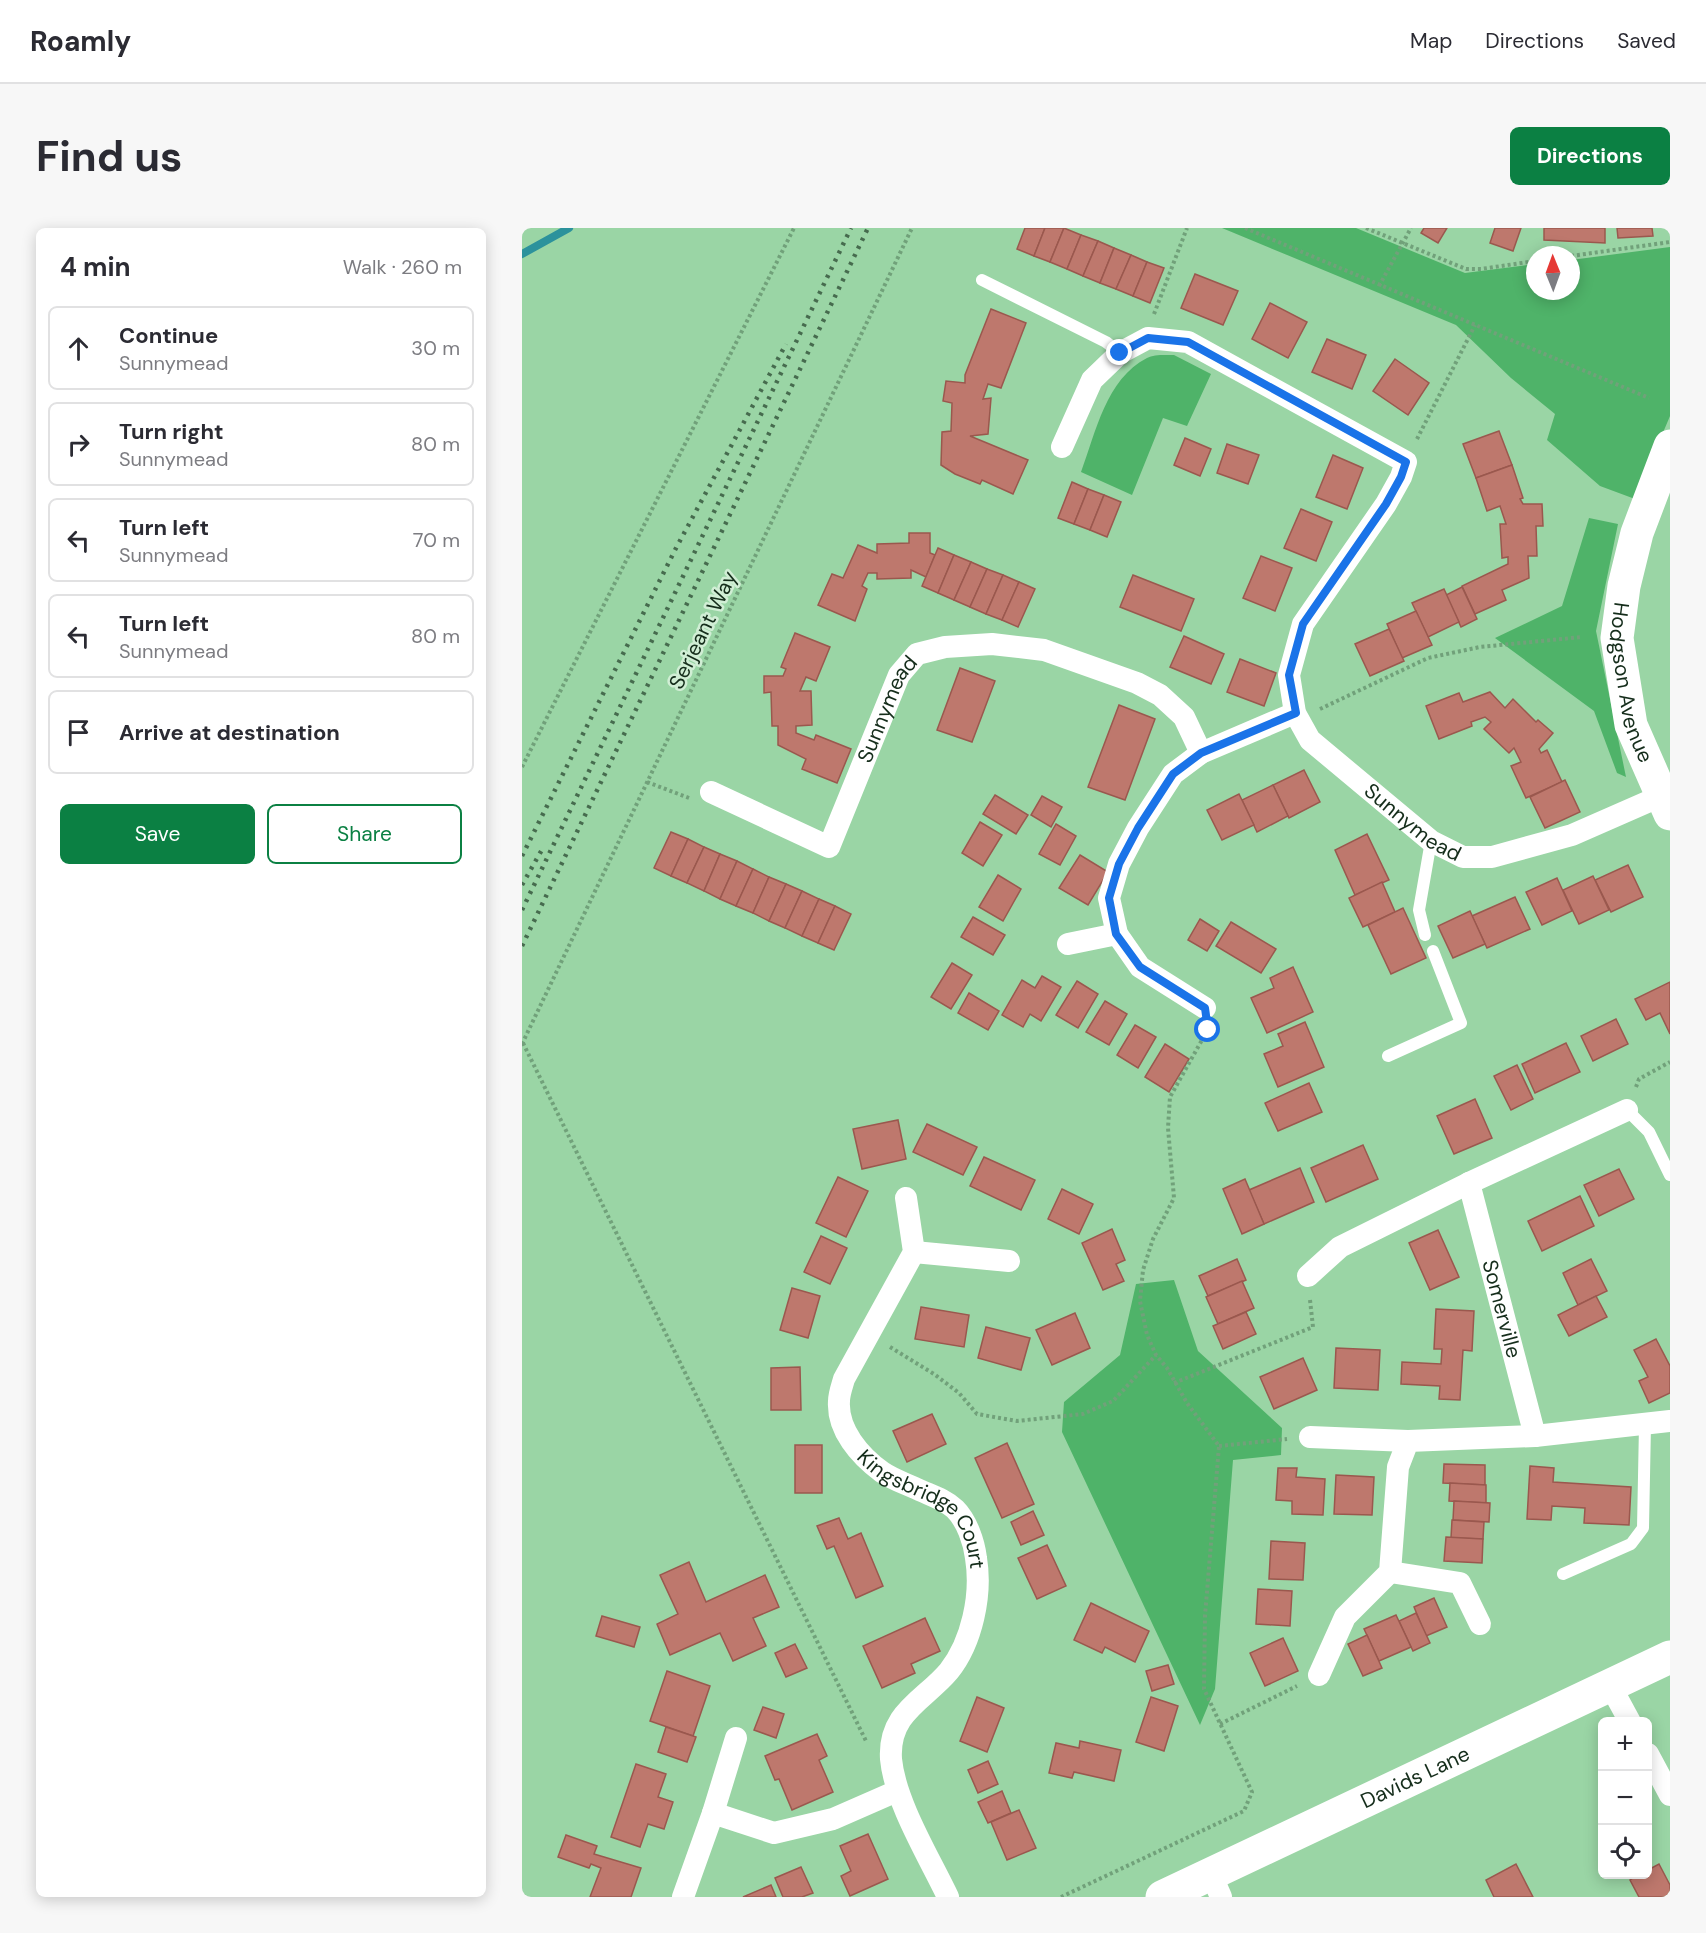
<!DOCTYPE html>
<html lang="en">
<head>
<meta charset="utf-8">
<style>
	:root { --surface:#fff; --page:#f7f7f7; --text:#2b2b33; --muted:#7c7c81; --line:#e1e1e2; --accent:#0b8043 }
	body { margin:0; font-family:"DM Sans",sans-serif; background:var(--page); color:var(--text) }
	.controls { position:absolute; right:18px; bottom:18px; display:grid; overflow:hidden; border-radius:9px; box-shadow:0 3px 15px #0003 }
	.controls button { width:54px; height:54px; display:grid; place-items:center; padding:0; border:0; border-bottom:2px solid var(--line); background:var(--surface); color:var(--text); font:30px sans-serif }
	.compass { position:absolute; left:1004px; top:18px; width:54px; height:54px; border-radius:50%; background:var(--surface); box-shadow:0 3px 15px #0003; rotate:359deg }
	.stop { position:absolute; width:18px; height:18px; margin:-14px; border:4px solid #1a73e8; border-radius:50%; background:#fff }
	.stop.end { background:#1a73e8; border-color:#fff; box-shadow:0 2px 6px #0008 }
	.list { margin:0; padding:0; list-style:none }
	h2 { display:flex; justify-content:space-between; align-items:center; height:78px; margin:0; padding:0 24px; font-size:26px }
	h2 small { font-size:20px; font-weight:400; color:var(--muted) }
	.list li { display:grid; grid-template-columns:39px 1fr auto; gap:18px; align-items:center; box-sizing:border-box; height:84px; margin:0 12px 12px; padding:0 12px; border:2px solid var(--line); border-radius:9px }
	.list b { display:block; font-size:22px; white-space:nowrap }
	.list p { margin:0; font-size:20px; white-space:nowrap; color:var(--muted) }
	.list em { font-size:20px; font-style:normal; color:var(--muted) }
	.actions { display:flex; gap:12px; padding:18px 24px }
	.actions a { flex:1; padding:14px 0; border:2px solid var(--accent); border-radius:9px; text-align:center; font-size:21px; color:var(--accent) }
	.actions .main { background:var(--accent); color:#fff }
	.icon { flex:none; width:33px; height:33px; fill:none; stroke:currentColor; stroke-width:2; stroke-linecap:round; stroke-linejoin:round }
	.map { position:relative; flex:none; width:1148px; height:1669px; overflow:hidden; border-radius:9px }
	header { display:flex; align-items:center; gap:36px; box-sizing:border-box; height:84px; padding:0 30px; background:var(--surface); border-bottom:2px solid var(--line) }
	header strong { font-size:28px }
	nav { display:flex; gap:33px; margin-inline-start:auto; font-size:21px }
	.intro { display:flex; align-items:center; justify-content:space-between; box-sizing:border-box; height:144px; padding:0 36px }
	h1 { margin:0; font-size:42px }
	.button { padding:15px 27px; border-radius:9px; background:var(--accent); color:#fff; font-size:21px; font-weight:700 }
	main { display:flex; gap:36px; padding:0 36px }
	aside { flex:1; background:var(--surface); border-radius:9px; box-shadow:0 3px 15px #0003 }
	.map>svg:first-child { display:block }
	.green { fill:#4fb369 }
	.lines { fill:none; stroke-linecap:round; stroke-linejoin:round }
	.stream { stroke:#2c929c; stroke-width:8 }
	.building { fill:#be786d; stroke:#9a584e; stroke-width:1.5 }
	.path { stroke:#71a17a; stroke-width:4; stroke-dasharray:3 3; stroke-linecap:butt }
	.lane { stroke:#fff; stroke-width:12 }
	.street { stroke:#fff; stroke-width:22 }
	.secondary { stroke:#fff; stroke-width:33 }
	.rail { stroke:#466b4e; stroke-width:4.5; stroke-dasharray:3 6; stroke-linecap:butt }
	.route { stroke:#1a73e8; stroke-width:8 }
	.labels { text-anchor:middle; stroke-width:5; stroke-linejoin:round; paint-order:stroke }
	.street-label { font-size:21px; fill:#152d1b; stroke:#d1eed5 }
</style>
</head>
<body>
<header>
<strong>Roamly</strong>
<nav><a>Map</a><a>Directions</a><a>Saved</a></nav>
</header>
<div class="intro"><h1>Find us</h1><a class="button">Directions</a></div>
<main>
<aside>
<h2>4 min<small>Walk · 260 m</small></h2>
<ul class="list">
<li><svg class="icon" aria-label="ahead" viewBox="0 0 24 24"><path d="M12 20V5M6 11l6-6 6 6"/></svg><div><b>Continue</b><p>Sunnymead</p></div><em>30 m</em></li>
<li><svg class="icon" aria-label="right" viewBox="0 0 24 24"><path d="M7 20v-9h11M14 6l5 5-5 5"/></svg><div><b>Turn right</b><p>Sunnymead</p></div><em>80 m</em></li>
<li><svg class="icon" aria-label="left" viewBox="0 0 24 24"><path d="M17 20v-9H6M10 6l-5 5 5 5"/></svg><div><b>Turn left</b><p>Sunnymead</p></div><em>70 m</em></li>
<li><svg class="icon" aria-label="left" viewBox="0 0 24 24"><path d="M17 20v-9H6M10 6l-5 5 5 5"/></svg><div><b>Turn left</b><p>Sunnymead</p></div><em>80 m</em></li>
<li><svg class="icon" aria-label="arrive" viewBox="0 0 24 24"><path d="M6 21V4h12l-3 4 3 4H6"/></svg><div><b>Arrive at destination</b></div></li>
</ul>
<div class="actions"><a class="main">Save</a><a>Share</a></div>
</aside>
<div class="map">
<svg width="1148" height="1669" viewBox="0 0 1148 1669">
	<rect width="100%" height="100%" fill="#9ad5a5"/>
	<!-- green -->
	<g class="green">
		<polygon points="700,0 834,0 943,45 1013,36 1013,63 1049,63 1049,32 1148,19 1148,188 1113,271 1078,258 1025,212 1033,186 989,150 934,97"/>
		<path d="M652,127L689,146L665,198L641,190L610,267L559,244C574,204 584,151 625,130C632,126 644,127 652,127Z"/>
		<polygon points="1067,290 1096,296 1074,403 1104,549 1095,545 1072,483 973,410 1040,378"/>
		<polygon points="652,1052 676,1123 760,1200 759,1227 711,1232 693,1461 678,1497 540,1204 542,1174 598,1127 614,1056"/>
	</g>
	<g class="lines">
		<!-- stream -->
		<polyline class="stream" points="0,26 47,0"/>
	</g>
	<!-- building -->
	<g class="building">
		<polygon points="503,0 523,0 512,28 495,21"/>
		<polygon points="523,0 542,0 528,34 512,28"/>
		<polygon points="542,0 559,7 545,41 528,34"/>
		<polygon points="902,0 925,0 916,15 899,5"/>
		<polygon points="973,0 999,0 991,23 968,15"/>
		<polygon points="1022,0 1083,0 1083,15 1022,12"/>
		<polygon points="1095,0 1130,0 1131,8 1096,10"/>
		<polygon points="559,7 576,13 561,48 545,41"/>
		<polygon points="576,13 592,20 578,55 561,48"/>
		<polygon points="592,20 609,27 594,61 578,55"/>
		<polygon points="609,27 625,34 611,68 594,61"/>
		<polygon points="625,34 642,40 628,75 611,68"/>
		<polygon points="673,46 716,63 701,97 659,80"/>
		<polygon points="748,75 785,94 766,130 730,111"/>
		<polygon points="469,81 504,95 479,160 466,156 461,171 469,170 466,206 448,208 506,232 491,266 460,252 458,256 433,246 419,237 420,204 429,203 430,175 421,173 424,153 443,155 443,147"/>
		<polygon points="805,111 844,127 830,161 790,144"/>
		<polygon points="873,131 907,155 886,187 851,163"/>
		<polygon points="977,203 990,237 954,250 941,216"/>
		<polygon points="663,210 689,221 678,248 652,237"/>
		<polygon points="705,216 737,227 726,256 695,245"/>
		<polygon points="811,227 841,240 825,281 794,269"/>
		<polygon points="990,237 1001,270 998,271 1001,276 1020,276 1021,298 1014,298 1015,328 1006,328 1007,350 980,362 984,372 953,386 940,358 986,336 986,329 980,330 978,296 984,296 978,278 965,283 954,250"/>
		<polygon points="550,254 566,261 552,296 536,290"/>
		<polygon points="566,261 582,267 568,302 552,296"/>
		<polygon points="582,267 599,274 585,309 568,302"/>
		<polygon points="779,281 810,294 794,333 762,320"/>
		<polygon points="387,305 408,305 408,325 413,327 404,349 389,342 389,350 355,351 355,345 346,345 340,358 345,361 333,393 296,377 310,346 321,350 336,317 355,325 355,316 387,315"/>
		<polygon points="416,320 432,327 416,365 400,358"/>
		<polygon points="432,327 449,334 432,372 416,365"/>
		<polygon points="739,328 770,340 753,383 721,370"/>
		<polygon points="449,334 465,341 448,379 432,372"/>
		<polygon points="465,341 481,347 464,386 448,379"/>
		<polygon points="481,347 497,354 480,392 464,386"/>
		<polygon points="611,347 672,371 659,403 598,379"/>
		<polygon points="497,354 513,361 496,399 480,392"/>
		<polygon points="940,359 955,391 939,399 924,367"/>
		<polygon points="922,361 937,394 906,409 890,375"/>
		<polygon points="894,383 910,417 880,430 865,396"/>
		<polygon points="867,401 882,433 848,448 833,416"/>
		<polygon points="273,405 308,419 294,453 284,449 278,463 289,463 290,497 274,498 274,505 292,512 294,507 329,521 315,555 280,541 284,531 256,517 256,498 250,498 249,464 242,465 242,448 261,448 264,441 259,439"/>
		<polygon points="662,408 702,426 689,456 648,439"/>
		<polygon points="718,431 754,445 742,478 705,464"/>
		<polygon points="438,440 473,453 450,514 415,502"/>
		<polygon points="968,464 983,480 991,471 1014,494 1016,492 1031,505 1017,521 1019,525 1025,522 1040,554 1004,570 989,538 999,534 992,520 987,525 962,501 969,494 963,489 949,494 950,498 917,511 904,478 937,465 941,474"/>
		<polygon points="597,477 633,491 603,572 566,559"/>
		<polygon points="782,542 798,574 767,590 751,557"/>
		<polygon points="1043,552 1058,584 1023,600 1008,569"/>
		<polygon points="751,557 766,588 735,604 720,572"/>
		<polygon points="717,566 732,597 700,612 685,582"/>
		<polygon points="473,567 506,587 494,606 461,586"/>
		<polygon points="520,568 540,579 529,599 509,587"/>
		<polygon points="458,594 480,607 461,638 440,625"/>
		<polygon points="534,596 554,608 538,637 517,626"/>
		<polygon points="149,604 166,611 149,648 132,640"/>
		<polygon points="845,606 867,652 833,667 813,622"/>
		<polygon points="166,611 182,619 165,655 149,648"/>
		<polygon points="182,619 198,626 182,663 165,655"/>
		<polygon points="198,626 215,633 198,671 182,663"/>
		<polygon points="558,627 586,644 566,677 537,660"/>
		<polygon points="215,633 231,641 214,678 198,671"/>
		<polygon points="1106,637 1121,669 1089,684 1073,652"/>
		<polygon points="231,641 247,649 231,685 214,678"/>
		<polygon points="476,647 499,661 481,693 457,679"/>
		<polygon points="1071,648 1087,682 1057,696 1041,662"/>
		<polygon points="247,649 264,656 247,693 231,685"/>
		<polygon points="1035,650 1050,683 1020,697 1004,664"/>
		<polygon points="860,654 873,684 841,699 827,670"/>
		<polygon points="264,656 280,663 263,700 247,693"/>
		<polygon points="280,663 297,671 280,708 263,700"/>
		<polygon points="993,669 1008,701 965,720 950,688"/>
		<polygon points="297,671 313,678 296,715 280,708"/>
		<polygon points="313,678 329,686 312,722 296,715"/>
		<polygon points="881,680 904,730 869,746 846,697"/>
		<polygon points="948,683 963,716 931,730 916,698"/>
		<polygon points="451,689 483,707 471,727 439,709"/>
		<polygon points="678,691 697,703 685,723 666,712"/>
		<polygon points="709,694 754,721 739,745 694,718"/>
		<polygon points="430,735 450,747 429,781 409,769"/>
		<polygon points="771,739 791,784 745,805 729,770 752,760 748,750"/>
		<polygon points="520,748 539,759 519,793 508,786 501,799 480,787 500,752 513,760"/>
		<polygon points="555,753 576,766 556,800 534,787"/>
		<polygon points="1148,754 1148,806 1138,785 1124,792 1113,771"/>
		<polygon points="447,765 477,783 466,802 436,785"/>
		<polygon points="583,773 605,786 587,817 564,804"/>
		<polygon points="1094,791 1106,816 1071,833 1059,808"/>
		<polygon points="783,794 802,839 756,859 742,826 761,818 756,806"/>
		<polygon points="613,797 634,809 616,840 595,827"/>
		<polygon points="1044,815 1058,844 1013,865 1000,836"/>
		<polygon points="643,816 667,831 647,864 623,849"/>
		<polygon points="995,837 1011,871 989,882 972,848"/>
		<polygon points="787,855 800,884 756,903 743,875"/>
		<polygon points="953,871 970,910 932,926 915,888"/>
		<polygon points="376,892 384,931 340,941 331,901"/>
		<polygon points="405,896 455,919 441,947 391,924"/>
		<polygon points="841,917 856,951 804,974 789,940"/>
		<polygon points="462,929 513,952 499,982 448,958"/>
		<polygon points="778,940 792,974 742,996 727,962"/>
		<polygon points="1097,941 1112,971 1077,988 1062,957"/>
		<polygon points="316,949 346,963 324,1009 294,995"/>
		<polygon points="723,951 742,996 720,1006 701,961"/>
		<polygon points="540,961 571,976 557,1006 526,991"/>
		<polygon points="1058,968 1072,998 1020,1023 1006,993"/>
		<polygon points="590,1001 603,1032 594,1036 602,1053 581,1062 560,1015"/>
		<polygon points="916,1002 937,1049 908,1062 887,1015"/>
		<polygon points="299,1008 325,1020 308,1056 282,1044"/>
		<polygon points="715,1031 724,1052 686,1068 677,1048"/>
		<polygon points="1069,1031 1085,1063 1056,1077 1041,1045"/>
		<polygon points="720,1053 732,1080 696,1096 684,1069"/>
		<polygon points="270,1060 298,1068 286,1110 258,1102"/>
		<polygon points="1074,1068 1085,1089 1047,1108 1036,1087"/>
		<polygon points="399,1079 447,1087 442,1119 393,1111"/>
		<polygon points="914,1081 952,1083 950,1123 941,1122 938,1172 917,1171 918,1158 879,1156 880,1134 919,1136 920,1121 912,1121"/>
		<polygon points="724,1084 734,1106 701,1121 691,1098"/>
		<polygon points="553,1085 568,1120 530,1137 514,1102"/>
		<polygon points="464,1099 508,1110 499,1142 456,1130"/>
		<polygon points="1134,1111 1148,1138 1148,1165 1127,1175 1117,1153 1126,1149 1112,1122"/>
		<polygon points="814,1120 858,1122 856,1162 812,1160"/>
		<polygon points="781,1130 795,1162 752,1181 738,1149"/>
		<polygon points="278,1139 279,1182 249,1182 249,1140"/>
		<polygon points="410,1186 424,1216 385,1234 371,1203"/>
		<polygon points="485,1215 512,1276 480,1290 453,1230"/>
		<rect x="273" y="1217" width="27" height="48"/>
		<polygon points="922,1236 963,1237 963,1257 921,1255"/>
		<polygon points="1008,1238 1032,1240 1031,1254 1109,1259 1107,1297 1062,1295 1063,1280 1030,1278 1029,1292 1005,1291"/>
		<polygon points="756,1240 775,1240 774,1249 803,1251 801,1287 770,1286 770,1273 754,1272"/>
		<polygon points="814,1247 852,1249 850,1287 812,1286"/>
		<polygon points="928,1255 964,1257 964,1275 927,1273"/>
		<polygon points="932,1273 968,1275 967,1294 931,1292"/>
		<polygon points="511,1283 522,1307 499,1317 489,1294"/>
		<polygon points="317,1290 326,1311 339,1305 361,1358 334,1370 312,1318 305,1321 295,1298"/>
		<polygon points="930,1292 962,1294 961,1311 929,1310"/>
		<polygon points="924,1309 961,1311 960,1335 922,1333"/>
		<polygon points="749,1313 783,1315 781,1352 747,1351"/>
		<polygon points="525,1317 544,1358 515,1371 496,1330"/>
		<polygon points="167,1334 184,1374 243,1347 257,1379 231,1390 244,1418 211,1433 198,1405 148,1427 135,1396 156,1386 138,1347"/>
		<polygon points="736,1361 770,1363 768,1398 734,1396"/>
		<polygon points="912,1370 925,1399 904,1408 892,1379"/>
		<polygon points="569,1375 627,1403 613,1434 583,1419 580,1425 552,1412"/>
		<polygon points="894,1385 908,1415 891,1423 877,1393"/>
		<polygon points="874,1387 889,1419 857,1433 842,1401"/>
		<polygon points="80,1388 118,1399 112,1419 74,1408"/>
		<polygon points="403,1390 418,1423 389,1436 393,1445 360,1460 341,1418"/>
		<polygon points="845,1407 860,1440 841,1448 826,1416"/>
		<polygon points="761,1410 776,1443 743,1458 728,1425"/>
		<polygon points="273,1416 285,1440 264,1449 253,1425"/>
		<polygon points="646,1437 652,1456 630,1463 624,1443"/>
		<polygon points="145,1443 188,1458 171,1508 128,1493"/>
		<polygon points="455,1469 482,1480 465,1524 438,1513"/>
		<polygon points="629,1469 656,1478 642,1523 614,1514"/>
		<polygon points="241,1479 262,1486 254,1510 232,1502"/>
		<polygon points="144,1499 174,1509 165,1534 136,1524"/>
		<polygon points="295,1506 305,1528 297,1532 311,1564 270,1582 257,1551 253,1552 243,1528"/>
		<polygon points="558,1513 599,1522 592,1553 552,1544 550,1550 527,1545 534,1515 557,1520"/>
		<polygon points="466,1533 476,1556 456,1565 446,1542"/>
		<polygon points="114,1536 144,1546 136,1569 151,1574 142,1601 126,1596 118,1619 89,1609"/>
		<polygon points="480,1563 489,1585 466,1595 456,1574"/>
		<polygon points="497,1582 514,1620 485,1632 469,1594"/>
		<polygon points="346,1606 366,1651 328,1668 319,1648 329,1643 318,1618"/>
		<polygon points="44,1607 75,1618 72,1626 119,1640 109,1669 68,1669 79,1640 69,1636 67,1640 36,1629"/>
		<polygon points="994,1636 1011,1669 972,1669 964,1652"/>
		<polygon points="1137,1636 1148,1657 1148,1669 1117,1669 1108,1652 1117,1646 1126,1646 1126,1642"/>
		<polygon points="279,1639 291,1665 280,1669 261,1669 253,1650"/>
		<polygon points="249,1657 254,1669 221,1669"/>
	</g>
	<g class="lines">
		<!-- path -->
		<g class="path">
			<polyline points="723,0 1127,170"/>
			<polyline points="844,0 944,41 959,41 1013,33"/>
			<polyline points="1049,28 1148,14"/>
			<polyline points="857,58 889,0"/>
			<polyline points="632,86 665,0"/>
			<polyline points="895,211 953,97"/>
			<polyline points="798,481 906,430 958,419 1060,409"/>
			<polyline points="0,539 272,0"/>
			<polyline points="125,554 167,570"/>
			<polyline points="1,815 345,1515"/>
			<polyline points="0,816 390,0"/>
			<polyline points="1114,859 1117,851 1148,834"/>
			<polyline points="368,1119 412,1146 437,1165 455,1186 495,1193 561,1186 591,1173 634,1127"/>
			<polyline points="652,1155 791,1099 788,1072"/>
			<polyline points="697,1218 765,1211"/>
			<polyline points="698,1496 775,1458"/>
			<polyline points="539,1669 722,1583 730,1564 682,1461 683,1388 697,1218 665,1175 645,1140 634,1127 625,1107 618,1073 621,1042 631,1011 652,970 646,900 648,869 685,803"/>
		</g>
		<!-- lane -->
		<g class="lane">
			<polyline points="460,52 584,114 598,125"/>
			<polyline points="903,707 897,682 909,613"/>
			<polyline points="866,828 939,795 911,723"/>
			<polyline points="1105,882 1127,904 1148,947"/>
			<polyline points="1041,1346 1109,1316 1121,1300 1123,1197"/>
		</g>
		<!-- street -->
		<g class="street">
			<path id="s1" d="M540,219L570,152L598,125L626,110L666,114L884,234L879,249L864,276L781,396L767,447L773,485L788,512L909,613L941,629H970L1050,607L1139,568"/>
			<path id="s2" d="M189,564L307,619L377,447L395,426L423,419L470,416L522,422L615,455L638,467L662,489L679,525"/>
			<polyline points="546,716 595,706"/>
			<polyline points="683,780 618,739 595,706 587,670 597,636 616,600 651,546 679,525 773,485"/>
			<path id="s3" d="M947,955L1013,1208"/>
			<path id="s4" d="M384,970L392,1024L322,1151C320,1158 317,1166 317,1173C315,1202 338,1228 360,1244C370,1251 382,1255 393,1260C407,1267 421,1270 433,1281C445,1293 452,1314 454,1330C460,1367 450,1414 427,1443C403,1472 366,1484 369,1531C373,1574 407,1629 426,1669"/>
			<polyline points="392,1024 487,1033"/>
			<polyline points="786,1048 818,1019 947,955 1105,882"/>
			<polyline points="788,1209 886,1213"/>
			<polyline points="868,1344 938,1355 958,1396"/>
			<polyline points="797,1447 823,1389 868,1344 876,1239 886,1213 1013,1208 1148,1193"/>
			<polyline points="1088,1457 1108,1494"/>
			<polyline points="1126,1526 1148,1567"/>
			<polyline points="191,1585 252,1605 311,1591 375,1563"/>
			<polyline points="689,1646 699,1669"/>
			<polyline points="161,1669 191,1585 214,1510"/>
		</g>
		<!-- secondary -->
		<g class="secondary">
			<path id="s5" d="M1148,218L1115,305L1102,358L1095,410L1109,497L1148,586"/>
			<path id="s6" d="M640,1669L1148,1429"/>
		</g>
		<!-- rail -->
		<g class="rail">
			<polyline points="0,628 153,322 264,116"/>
			<polyline points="0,657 22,618"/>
			<polyline points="0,682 329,0"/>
			<polyline points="0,718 346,0"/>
		</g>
	</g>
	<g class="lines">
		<!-- route -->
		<polyline class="route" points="598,125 626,110 666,114 884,234 879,249 864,276 781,396 767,447 774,485 679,525 651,546 616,600 597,636 587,670 594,706 618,739 683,780 686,802"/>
	</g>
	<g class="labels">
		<!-- street labels -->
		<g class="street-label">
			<text transform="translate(181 402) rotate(-64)" y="7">Serjeant Way</text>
			<text dy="7" stroke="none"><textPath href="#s5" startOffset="246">Hodgson Avenue</textPath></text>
			<text dy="7" stroke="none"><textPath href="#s2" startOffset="280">Sunnymead</textPath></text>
			<text dy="7" stroke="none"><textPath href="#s1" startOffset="880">Sunnymead</textPath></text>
			<text dy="7" stroke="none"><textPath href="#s3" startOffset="130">Somerville</textPath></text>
			<text dy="7" stroke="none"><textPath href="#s4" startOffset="368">Kingsbridge Court</textPath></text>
			<text dy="7" stroke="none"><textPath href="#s6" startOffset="280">Davids Lane</textPath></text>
		</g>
	</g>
</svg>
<div class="controls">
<button>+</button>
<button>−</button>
<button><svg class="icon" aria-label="locate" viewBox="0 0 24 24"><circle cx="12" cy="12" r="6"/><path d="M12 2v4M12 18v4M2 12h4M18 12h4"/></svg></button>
</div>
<svg class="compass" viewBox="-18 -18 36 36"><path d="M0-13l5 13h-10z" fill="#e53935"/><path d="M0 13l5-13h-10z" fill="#7c7c81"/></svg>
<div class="stop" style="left:686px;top:802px"></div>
<div class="stop end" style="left:598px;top:125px"></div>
</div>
</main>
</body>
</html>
